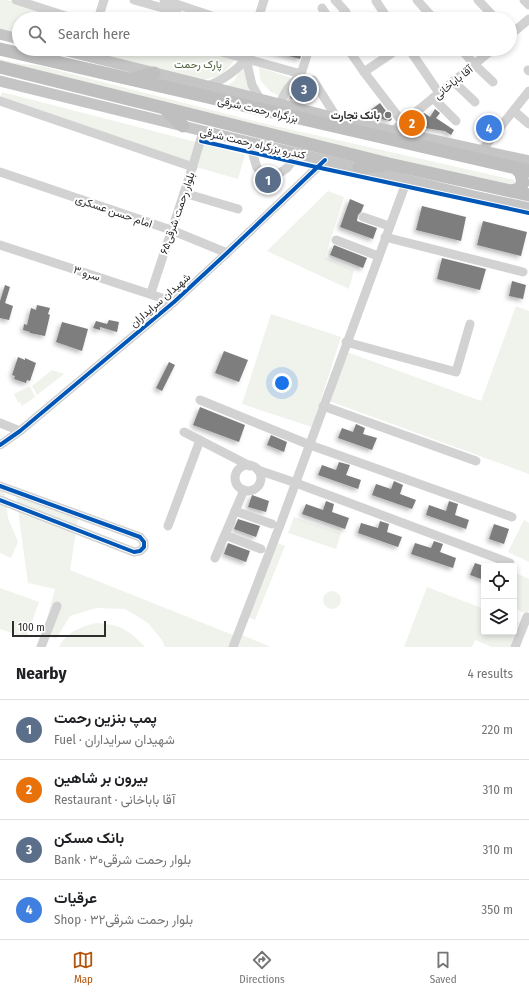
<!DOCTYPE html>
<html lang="en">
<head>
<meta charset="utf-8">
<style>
	:root { --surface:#fff; --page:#f6f6f6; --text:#202124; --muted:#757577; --line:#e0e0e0; --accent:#b45309 }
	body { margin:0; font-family:"Fira Sans Condensed",Vazirmatn,sans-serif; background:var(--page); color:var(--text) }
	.controls { position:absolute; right:12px; bottom:12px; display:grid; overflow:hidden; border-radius:4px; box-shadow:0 2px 6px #0003 }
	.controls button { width:36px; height:36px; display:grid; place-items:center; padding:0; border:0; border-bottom:1px solid var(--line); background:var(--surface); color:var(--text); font:20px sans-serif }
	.scale { position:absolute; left:12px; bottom:10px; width:94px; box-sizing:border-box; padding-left:4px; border:2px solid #2d2d2d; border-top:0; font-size:11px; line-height:14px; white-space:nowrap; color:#2d2d2d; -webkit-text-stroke:3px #fff; paint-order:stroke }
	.you { position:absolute; left:282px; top:383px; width:14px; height:14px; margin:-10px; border:3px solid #fff; border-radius:50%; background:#1a73e8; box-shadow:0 0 0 6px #1a73e833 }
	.badge { display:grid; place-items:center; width:26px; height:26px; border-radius:50%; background:var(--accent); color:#fff; font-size:13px; font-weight:700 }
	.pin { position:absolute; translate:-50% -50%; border:2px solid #fff; box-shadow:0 1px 4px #0006 }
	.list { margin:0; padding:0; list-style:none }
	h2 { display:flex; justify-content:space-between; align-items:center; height:52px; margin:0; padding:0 16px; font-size:17px }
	h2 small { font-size:13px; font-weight:400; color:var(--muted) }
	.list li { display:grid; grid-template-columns:26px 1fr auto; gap:12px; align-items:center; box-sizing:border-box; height:60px; padding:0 16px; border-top:1px solid var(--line) }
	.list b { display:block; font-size:15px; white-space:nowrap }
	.list p { margin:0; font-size:13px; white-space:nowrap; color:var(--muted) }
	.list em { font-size:13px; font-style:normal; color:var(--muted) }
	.icon { flex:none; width:22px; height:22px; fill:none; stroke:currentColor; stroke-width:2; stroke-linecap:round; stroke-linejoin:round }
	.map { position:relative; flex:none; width:529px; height:647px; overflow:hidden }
	.search { position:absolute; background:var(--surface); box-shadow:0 2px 6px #0003; left:12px; right:12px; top:12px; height:44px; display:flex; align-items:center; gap:10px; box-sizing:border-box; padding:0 14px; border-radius:22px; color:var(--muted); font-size:15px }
	.sheet { height:292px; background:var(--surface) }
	nav { display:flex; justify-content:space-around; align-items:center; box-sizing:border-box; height:56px; border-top:1px solid var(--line); background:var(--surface); font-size:11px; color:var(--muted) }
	nav a { display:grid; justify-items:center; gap:2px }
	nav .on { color:var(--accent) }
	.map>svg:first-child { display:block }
	.green { fill:#f0f3ec }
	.building { fill:#7e7e7e; filter:url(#shadow) }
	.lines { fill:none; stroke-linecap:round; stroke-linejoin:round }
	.minor { stroke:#d2d2d2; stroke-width:9 }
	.major { stroke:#c5c5c5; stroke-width:11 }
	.highway { stroke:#bfbfbf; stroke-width:13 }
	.cycleway-casing { stroke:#fff; stroke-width:6 }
	.cycleway { stroke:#0057b8; stroke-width:4 }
	.poi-dot { fill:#767676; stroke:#fff; stroke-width:1.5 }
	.labels { text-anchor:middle; stroke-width:4; stroke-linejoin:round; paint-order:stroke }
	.park-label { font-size:11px; fill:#50633f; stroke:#fff }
	.street-label { font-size:11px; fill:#2d2d2d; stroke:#fff }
	.poi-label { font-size:11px; font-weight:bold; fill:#2d2d2d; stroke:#fff; text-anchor:end }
</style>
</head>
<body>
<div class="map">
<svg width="529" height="647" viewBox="0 0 529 647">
	<defs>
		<filter id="shadow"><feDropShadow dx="-2.5" dy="2.5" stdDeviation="2" flood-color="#0004"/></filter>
	</defs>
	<rect width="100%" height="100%" fill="#fff"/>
	<!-- green -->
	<g class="green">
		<polygon points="0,0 7,0 73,19 19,19 19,33 0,28"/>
		<path d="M82,49H203L235,59C224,74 221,76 203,80Z"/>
		<polygon points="0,59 15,63 41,66 262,123 514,180 517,183 515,186 396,161 0,61"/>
		<polygon points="245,62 246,80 252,95 226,87 234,81"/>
		<polygon points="259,67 294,79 281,97 271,92 260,80"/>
		<polygon points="2,92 196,142 190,162 0,98"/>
		<polygon points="204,143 245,155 238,179 196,167"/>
		<polygon points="328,191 344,197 325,257 354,270 349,289 267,251"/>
		<polygon points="516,306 529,311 529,474 329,401 347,352 481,401"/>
		<polygon points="271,314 341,337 312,427 242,404"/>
		<polygon points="52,370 64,374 37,395 32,386"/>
		<polygon points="30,386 35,397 22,406 20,402 18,403 14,394"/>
		<polygon points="0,487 4,489 8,518 18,542 11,558 0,553"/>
		<polygon points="16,496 79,513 70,570 233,635 229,647 165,647 162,640 148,623 125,609 96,608 70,616 56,639 43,633 55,589 28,583"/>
		<polygon points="294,517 341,533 336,549 288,533"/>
		<polygon points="524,520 529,523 529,562 508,552"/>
		<polygon points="276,542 285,546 255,620 246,616"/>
		<polygon points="514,572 529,579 529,610 527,614 514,608"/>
		<polygon points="427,587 484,609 484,632 514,632 514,620 519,622 510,647 492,647 475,640 472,647 404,647"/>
		<polygon points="0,588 39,602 26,638 0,629"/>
		<circle cx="332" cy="600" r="9"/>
		<path d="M97,623C120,624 130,631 145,647H59C66,632 82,626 97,623Z"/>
		<polygon points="242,635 271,647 237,647"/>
	</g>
	<!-- building -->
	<g class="building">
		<polygon points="270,49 303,49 300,59 270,51"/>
		<polygon points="306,83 316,97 309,102 292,99 290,97 292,93"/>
		<polygon points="380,103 392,119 390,121 364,115"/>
		<polygon points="435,109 440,113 436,118 454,130 451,135 445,131 411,126 410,125 424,113 430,117"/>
		<polygon points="350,199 364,205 361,212 358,215 357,221 377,228 373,239 340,227"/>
		<polygon points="422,206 466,217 461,241 416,230"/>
		<polygon points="483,221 527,232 521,256 477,245"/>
		<polygon points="334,245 367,258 363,268 330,255"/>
		<polygon points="442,258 486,269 480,290 437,279"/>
		<polygon points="512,281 526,285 523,299 509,296"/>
		<polygon points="5,285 10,287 5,303 13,306 9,320 0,318 0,301"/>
		<polygon points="37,305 50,308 48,314 50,315 45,336 30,333 30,332 23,330 24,324 27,325 31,308 36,310"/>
		<polygon points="109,320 119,322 117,332 100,327 100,330 93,328 96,321 107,324"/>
		<polygon points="62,322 88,329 82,351 56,342"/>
		<polygon points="224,351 248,360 239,382 215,373"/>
		<polygon points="18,357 25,360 25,358 36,363 30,381 27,380 26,383 14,379 15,376 12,375"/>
		<polygon points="169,362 175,365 162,391 156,388"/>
		<polygon points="200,407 245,425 239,442 193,425"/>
		<polygon points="356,424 365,428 363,434 377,438 372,450 338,438 342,428 353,432"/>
		<polygon points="271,435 287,442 284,452 267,445"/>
		<polygon points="339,462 350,465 346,475 361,480 358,489 318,475 322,465 336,470"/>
		<polygon points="394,481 403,485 400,494 416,500 412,509 372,495 376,484 391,489"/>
		<polygon points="252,495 269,501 266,512 248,507"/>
		<polygon points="326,501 334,504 332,512 349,518 345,529 302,514 306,504 323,510"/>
		<polygon points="449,501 458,504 455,515 469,520 466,529 426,515 429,505 446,511"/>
		<polygon points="238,519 260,526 256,537 234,529"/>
		<polygon points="380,521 389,524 387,532 402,537 398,547 358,533 361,523 378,528"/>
		<polygon points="494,524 509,529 504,544 489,539"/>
		<polygon points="434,541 443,544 440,552 456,558 453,568 411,554 415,543 431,548"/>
		<polygon points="228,543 250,551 246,562 224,554"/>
		<polygon points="475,563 484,566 484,580 470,575"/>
	</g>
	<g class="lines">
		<!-- minor -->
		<g class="minor">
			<polyline points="16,0 75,19"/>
			<polyline points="134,0 177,12"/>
			<polyline points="164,0 221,19"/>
			<polyline points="335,0 346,12 337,19"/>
			<polyline points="417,0 434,19"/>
			<polyline points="478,0 496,19"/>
			<polyline points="524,0 529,5"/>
			<polyline points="376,1 388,19"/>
			<polyline points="322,8 329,19"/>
			<polyline points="98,19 104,0"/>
			<polyline points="258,19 264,0"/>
			<polyline points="510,35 529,19"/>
			<polyline points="211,49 301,74"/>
			<polyline points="348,49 364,72 403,123"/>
			<polyline points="409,49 439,93"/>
			<polyline points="461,49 474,64 493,82"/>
			<polyline points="246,59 252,85 260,99"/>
			<polyline points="528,70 529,71"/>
			<polyline points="364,72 398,49"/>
			<polyline points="313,80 337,118"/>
			<polyline points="453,81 475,102"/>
			<path d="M207,86C219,82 239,70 246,58C247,56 248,52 249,49"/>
			<polyline points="433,98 456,121"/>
			<polyline points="0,101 193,167"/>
			<polyline points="280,104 283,97 288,88 301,74 309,49"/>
			<polyline points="514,111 529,124"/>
			<polyline points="394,130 493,49"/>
			<polyline points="246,141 251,148 257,168 265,174"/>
			<polyline points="482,150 529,91"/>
			<polyline points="0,172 171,230 227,253"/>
			<polyline points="274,177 287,168 298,153"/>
			<polyline points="184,193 238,209"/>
			<polyline points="363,217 389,226"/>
			<polyline points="385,237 523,272"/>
			<polyline points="336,240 378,256"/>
			<polyline points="0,245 174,302"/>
			<path d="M151,293C168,239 188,186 203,131"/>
			<polyline points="346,342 456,372 470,324"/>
			<polyline points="200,400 310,445 512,517"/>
			<polyline points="323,406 476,461"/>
			<polyline points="0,423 20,431"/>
			<polyline points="184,432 250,466"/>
			<polyline points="0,445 20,431 174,302 227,253 325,160"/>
			<circle cx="248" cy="478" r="13"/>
			<polyline points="258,470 296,483 510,563"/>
			<polyline points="0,486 140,537 144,542 144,547 140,551 134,552 0,500"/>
			<polyline points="235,511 272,524"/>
			<polyline points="168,526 200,440"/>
			<polyline points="225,535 261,549"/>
			<polyline points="215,558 244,490"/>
			<polyline points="41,647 57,606"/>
			<polyline points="233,647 282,520 407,180"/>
			<polyline points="515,647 527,617 529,618"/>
		</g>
		<!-- major -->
		<g class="major">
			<polyline points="0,34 19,39"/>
			<polyline points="59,49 348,121 529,161"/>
			<polyline points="0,81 203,131 474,196 529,208"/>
		</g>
		<!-- highway -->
		<g class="highway">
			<polyline points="0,49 529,171"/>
			<polyline points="0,67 389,164 529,195"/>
			<polyline points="132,79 154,73"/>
			<polyline points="164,108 183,126"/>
			<polyline points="359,168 383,165"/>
			<polyline points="512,191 519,189 523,183 521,174 517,169"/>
		</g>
		<!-- cycleway casing -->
		<g class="cycleway-casing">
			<g id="cycleway">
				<polyline points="201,141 316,167 529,213"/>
				<polyline points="0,445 20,431 174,302 227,253 325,160"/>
				<polyline points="0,486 140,537 144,542 144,547 140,551 134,552 0,500"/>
			</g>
		</g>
		<!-- cycleway -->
		<use href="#cycleway" class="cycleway"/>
	</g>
	<!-- markers -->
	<circle class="poi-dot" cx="388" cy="115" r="4"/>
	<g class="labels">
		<!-- park labels -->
		<g class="park-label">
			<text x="198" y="68">پارک رحمت</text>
		</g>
		<!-- street labels -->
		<g class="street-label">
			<text transform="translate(453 82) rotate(-39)" y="4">آقا باباخانی</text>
			<text transform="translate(258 109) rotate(13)" y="4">بزرگراه رحمت شرقی</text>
			<text transform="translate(253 143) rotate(13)" y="4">کندرو بزرگراه رحمت شرقی</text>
			<text transform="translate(114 211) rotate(19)" y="4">امام حسن عسکری</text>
			<text transform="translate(177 213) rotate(-71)" y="4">بلوار رحمت شرقی۶۵</text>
			<text transform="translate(87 273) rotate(18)" y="4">سرو ۳</text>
			<text transform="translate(160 300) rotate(-41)" y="4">شهیدان سرایداران</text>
		</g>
		<!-- poi labels -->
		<g class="poi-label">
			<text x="380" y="119">بانک تجارت</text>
		</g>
	</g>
</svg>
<div class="controls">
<button><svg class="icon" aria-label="locate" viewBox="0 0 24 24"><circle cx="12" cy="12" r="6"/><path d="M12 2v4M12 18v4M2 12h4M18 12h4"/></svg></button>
<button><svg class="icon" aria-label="layers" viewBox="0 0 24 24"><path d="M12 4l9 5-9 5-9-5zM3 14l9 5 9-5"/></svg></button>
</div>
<div class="scale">100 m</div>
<div class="you"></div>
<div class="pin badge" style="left:268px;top:180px;background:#5c6f8a">1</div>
<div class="pin badge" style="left:412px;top:123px;background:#e8710a">2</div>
<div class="pin badge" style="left:304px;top:89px;background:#5c6f8a">3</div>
<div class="pin badge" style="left:489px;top:128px;background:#3f7fe0">4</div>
<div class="search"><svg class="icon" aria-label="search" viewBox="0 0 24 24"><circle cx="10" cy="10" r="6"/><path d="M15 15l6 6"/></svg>Search here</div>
</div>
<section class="sheet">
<h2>Nearby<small>4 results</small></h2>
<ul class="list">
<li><span class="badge" style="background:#5c6f8a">1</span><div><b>پمپ بنزین رحمت</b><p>Fuel · شهیدان سرایداران</p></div><em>220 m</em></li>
<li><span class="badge" style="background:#e8710a">2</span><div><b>بیرون بر شاهین</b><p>Restaurant · آقا باباخانی</p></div><em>310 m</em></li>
<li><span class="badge" style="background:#5c6f8a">3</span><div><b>بانک مسکن</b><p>Bank · بلوار رحمت شرقی۳۰</p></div><em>310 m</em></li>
<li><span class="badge" style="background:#3f7fe0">4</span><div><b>عرقیات</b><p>Shop · بلوار رحمت شرقی۳۲</p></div><em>350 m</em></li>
</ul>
</section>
<nav>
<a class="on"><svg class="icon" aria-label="map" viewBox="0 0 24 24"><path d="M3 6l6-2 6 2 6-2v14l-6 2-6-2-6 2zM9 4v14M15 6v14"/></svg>Map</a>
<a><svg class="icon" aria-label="directions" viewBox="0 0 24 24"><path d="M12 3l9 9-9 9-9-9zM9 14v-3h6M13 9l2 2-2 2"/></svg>Directions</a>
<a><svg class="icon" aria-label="saved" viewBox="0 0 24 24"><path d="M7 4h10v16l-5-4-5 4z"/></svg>Saved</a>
</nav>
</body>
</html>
